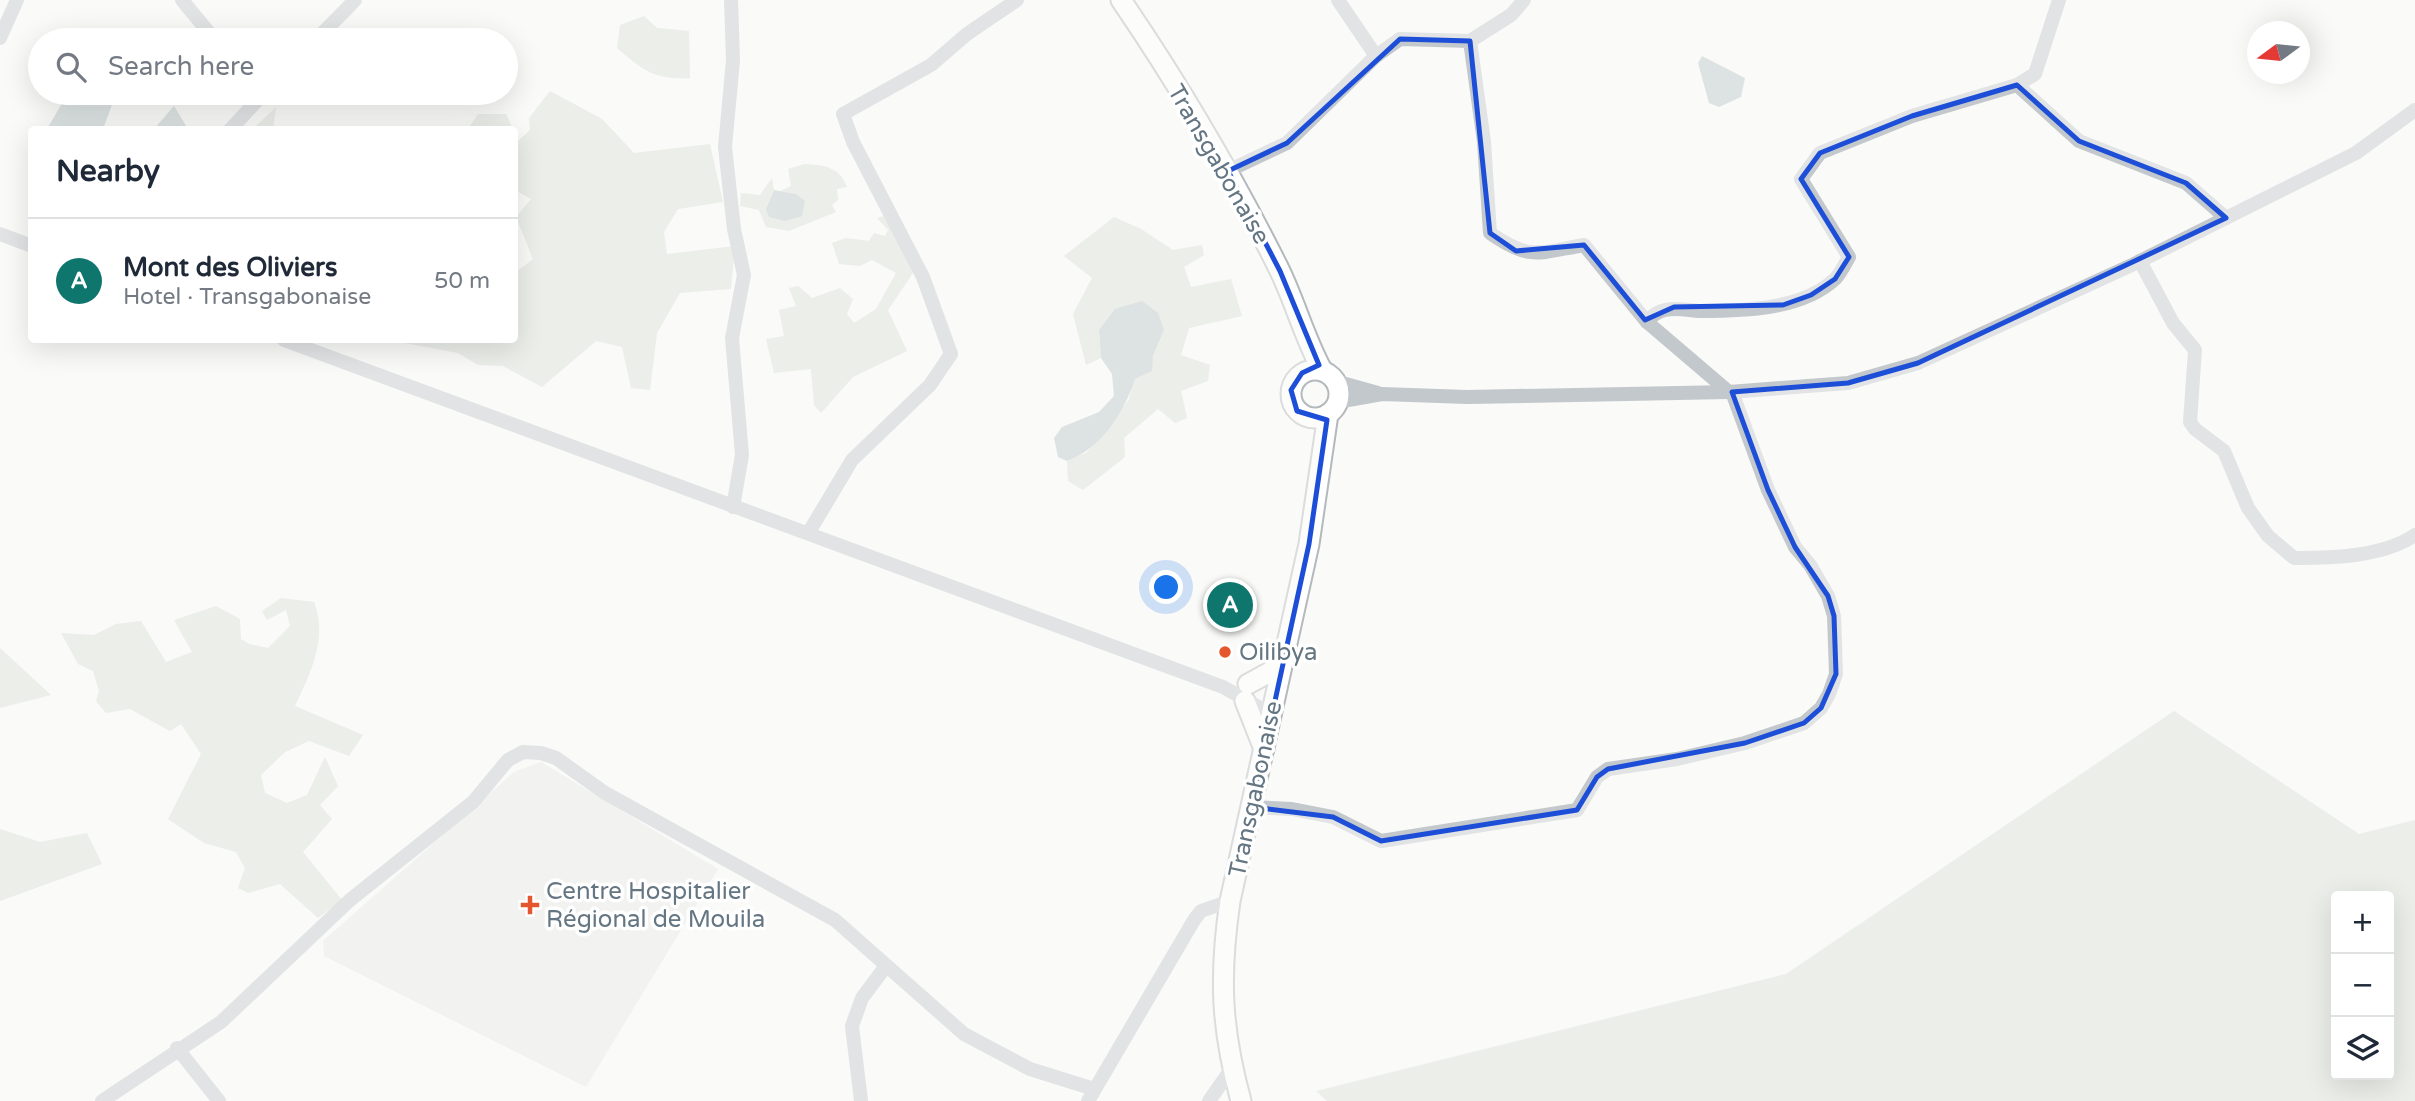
<!DOCTYPE html>
<html lang="en">
<head>
<meta charset="utf-8">
<style>
	:root { --surface:#fff; --page:#f2f2f3; --text:#1f2937; --muted:#747a83; --line:#e0e1e3; --accent:#0f766e }
	body { margin:0; font-family:"Varela Round",sans-serif; background:var(--page); color:var(--text) }
	.controls { position:absolute; right:21px; bottom:21px; display:grid; overflow:hidden; border-radius:7px; box-shadow:0 7px 28px #0002 }
	.controls button { width:63px; height:63px; display:grid; place-items:center; padding:0; border:0; border-bottom:2px solid var(--line); background:var(--surface); color:var(--text); font:35px sans-serif }
	.compass { position:absolute; left:2247px; top:21px; width:63px; height:63px; border-radius:50%; background:var(--surface); box-shadow:0 7px 28px #0002; rotate:255deg }
	.you { position:absolute; left:1167px; top:588px; width:24px; height:24px; margin:-18px; border:5px solid #fff; border-radius:50%; background:#1a73e8; box-shadow:0 0 0 10px #1a73e833 }
	.badge { display:grid; place-items:center; width:46px; height:46px; border-radius:50%; background:var(--accent); color:#fff; font-size:23px; font-weight:700 }
	.pin { position:absolute; translate:-50% -50%; border:4px solid #fff; box-shadow:0 2px 7px #0006 }
	.list { margin:0; padding:0; list-style:none }
	h2 { display:flex; justify-content:space-between; align-items:center; height:91px; margin:0; padding:0 28px; font-size:30px }
	h2 small { font-size:23px; font-weight:400; color:var(--muted) }
	.list li { display:grid; grid-template-columns:46px 1fr auto; gap:21px; align-items:center; box-sizing:border-box; height:126px; padding:0 28px; border-top:2px solid var(--line) }
	.list b { display:block; font-size:26px; white-space:nowrap }
	.list p { margin:0; font-size:23px; white-space:nowrap; color:var(--muted) }
	.list em { font-size:23px; font-style:normal; color:var(--muted) }
	.icon { flex:none; width:38px; height:38px; fill:none; stroke:currentColor; stroke-width:2; stroke-linecap:round; stroke-linejoin:round }
	.map { position:relative; flex:none; width:2415px; height:1101px; overflow:hidden }
	.search { position:absolute; background:var(--surface); box-shadow:0 7px 28px #0002; left:28px; top:28px; width:490px; height:77px; display:flex; align-items:center; gap:18px; box-sizing:border-box; padding:0 24px; border-radius:38px; color:var(--muted); font-size:26px }
	.panel { position:absolute; background:var(--surface); box-shadow:0 7px 28px #0002; left:28px; top:126px; width:490px; height:217px; border-radius:7px }
	.map>svg:first-child { display:block }
	.built { fill:#e8e9e9 }
	.green { fill:#dadfd7; fill-rule:evenodd }
	.water { fill:#bbc7cb }
	.lines { fill:none; stroke-linecap:round; stroke-linejoin:round }
	.highway-casing { stroke:#b4b9bd; stroke-width:23 }
	.minor { stroke:#c3c8cc; stroke-width:14 }
	.highway { stroke:#fff; stroke-width:19 }
	.marked { fill:none; stroke:#1d4ed8; stroke-width:5; stroke-linejoin:round }
	.poi-dot { fill:#e4572e; stroke:#fff; stroke-width:2.5 }
	.labels { text-anchor:middle; stroke-width:7; stroke-linejoin:round; paint-order:stroke }
	.street-label { font-size:24px; fill:#657683; stroke:#fff }
	.poi-label { font-size:24px; fill:#657683; stroke:#fff; text-anchor:start }
</style>
</head>
<body>
<div class="map">
<svg width="2415" height="1101" viewBox="0 0 2415 1101">
	<rect width="100%" height="100%" fill="#fafaf8"/>
	<!-- built -->
	<polygon class="built" points="541,762 718,869 586,1087 324,956 323,941 514,772"/>
	<!-- green -->
	<g class="green">
		<path d="M644,16L657,28L689,31L690,78C654,80 643,70 617,48L620,25Z"/>
		<polygon points="550,91 602,119 634,153 710,144 723,202 678,209 664,232 667,254 735,246 731,289 680,293 657,333 650,390 631,388 622,347 596,341 542,387 503,366 478,365 458,353 389,340 514,340 515,273 533,259 516,217 531,199 515,190 515,133 518,141 530,130 529,118"/>
		<polygon points="276,107 273,129 253,129"/>
		<polygon points="478,114 506,114 513,129 468,129"/>
		<path d="M805,164C824,165 840,167 847,187L837,189L838,200L832,205L836,212L789,231L766,227L759,210L740,206L741,193L760,195L772,178L774,190L766,209L796,194L780,191L791,186L788,169Z"/>
		<polygon points="887,215 913,273 888,310 907,351 853,377 821,413 814,405 811,369 774,373 766,339 784,336 779,310 796,306 789,288 798,286 812,298 840,288 853,299 847,314 854,323 876,309 896,273 872,260 860,266 839,264 832,243 846,238 869,241 874,233 885,236 888,230 877,218"/>
		<polygon points="1114,217 1141,229 1173,250 1202,245 1204,255 1184,267 1191,287 1231,279 1242,316 1189,328 1181,355 1210,365 1208,381 1181,391 1187,418 1175,423 1158,409 1124,438 1125,457 1083,490 1068,481 1067,461 1086,453 1106,431 1129,399 1134,379 1153,356 1164,330 1099,330 1101,358 1086,365 1073,314 1092,278 1064,256"/>
		<path d="M281,598L314,602C328,638 311,672 295,706L363,735L349,756L309,741L285,752L261,775L265,793L287,803L307,795L325,757L338,786L320,805L332,819L303,852L342,900L318,918L280,884L248,893L238,888L245,868L236,852L204,843L168,819L201,754L181,724L170,731L130,709L106,713L96,701L99,691L93,671L78,664L61,633L94,635L116,624L141,621L166,662L192,652L174,620L216,606L240,619L241,639L249,644L268,648L290,626L286,610L267,620L262,611Z"/>
		<polygon points="0,648 51,695 0,708"/>
		<path d="M2174,711L2359,834L2415,820V1101H1327L1316,1091L1786,974ZM2336,896H2389V1075H2336Z"/>
		<polygon points="0,829 40,842 87,833 102,864 0,901"/>
	</g>
	<!-- water -->
	<g class="water">
		<polygon points="1702,56 1745,78 1741,97 1719,107 1709,103 1698,63"/>
		<polygon points="68,93 104,93 113,102 103,129 47,129"/>
		<polygon points="174,106 188,129 154,129"/>
		<polygon points="774,190 796,194 805,201 802,216 785,221 769,217 766,209"/>
		<path d="M1142,301L1158,313L1164,330L1153,356L1152,371L1135,379C1125,411 1100,450 1067,461L1058,457L1054,438L1062,427L1099,412L1114,396L1112,374L1101,358L1099,330L1115,309Z"/>
	</g>
	<g class="lines">
		<!-- highway casing -->
		<g class="highway-casing">
			<g id="highway">
				<path d="M1121,0C1179,85 1232,175 1278,267C1295,301 1304,337 1322,370"/>
				<circle cx="1315" cy="394" r="24"/>
				<polyline points="1248,684 1281,666"/>
				<polyline points="1245,701 1264,749"/>
				<path d="M1241,1101C1221,1028 1219,976 1230,901L1309,544L1328,414"/>
			</g>
		</g>
		<!-- minor -->
		<g class="minor">
			<polyline points="182,0 215,40"/>
			<polyline points="731,0 733,60 725,147 734,229 744,275 732,338 742,455 733,507"/>
			<polyline points="1338,0 1376,56"/>
			<polyline points="0,38 17,0"/>
			<polyline points="316,40 355,0"/>
			<polyline points="1470,41 1511,15 1524,0"/>
			<polyline points="2017,85 2079,141 2186,183 2226,218"/>
			<polyline points="230,130 264,93"/>
			<path d="M1228,171L1287,143L1376,56L1400,39L1470,41L1484,142L1490,233C1530,261 1538,253 1584,245L1647,322L1729,392"/>
			<polyline points="0,234 32,246"/>
			<path d="M2140,261L2173,323L2195,350L2190,422L2195,429L2224,451L2248,508L2268,536L2294,558C2332,558 2383,557 2415,535"/>
			<path d="M1647,322C1661,303 1681,310 1701,311C1743,311 1802,310 1835,279C1841,273 1845,264 1849,257L1801,179L1820,153L1912,116L2017,85L2035,74L2059,0"/>
			<polyline points="284,340 1223,687 1271,714"/>
			<polyline points="1335,381 1378,393"/>
			<polyline points="1337,402 1382,394 1467,397 1729,392 1848,383 1918,363 2134,264 2356,153 2415,110"/>
			<polyline points="809,532 852,460 930,385 951,354 923,277 853,142 843,114 931,65 967,34 1017,0"/>
			<polyline points="1252,807 1292,809 1333,817 1381,841 1577,810 1597,777 1608,769 1677,759 1745,743 1804,723 1821,708 1829,694 1836,674 1834,616 1828,596 1810,565 1795,547 1768,490 1732,392"/>
			<polyline points="177,1048 219,1101"/>
			<polyline points="102,1101 221,1022 350,900 473,802 508,760 523,752 541,753 556,758 605,793 835,920 964,1034 1030,1069 1094,1089"/>
			<polyline points="861,1101 852,1026 862,998 886,966"/>
			<polyline points="1088,1101 1194,920 1201,911 1230,901"/>
			<polyline points="1209,1101 1232,1068"/>
		</g>
		<!-- highway -->
		<use href="#highway" class="highway"/>
	</g>
	<!-- marked area -->
	<path d="M0 0H2415V1101H0ZM1400,39L1470,41L1490,233L1516,251L1584,245L1645,320L1674,307L1783,305L1811,295L1835,279L1849,257L1801,179L1820,153L1912,116L2017,85L2079,141L2186,183L2226,218L1918,363L1848,383L1732,392L1768,490L1795,547L1828,596L1834,616L1836,674L1821,708L1804,723L1745,743L1608,769L1597,777L1577,810L1381,841L1333,817L1252,807L1309,544L1327,420L1297,411L1291,390L1302,373L1319,365L1280,271L1228,171L1287,143Z" fill="#fafaf8" fill-opacity=".55" fill-rule="evenodd"/>
	<path class="marked" d="M1400,39L1470,41L1490,233L1516,251L1584,245L1645,320L1674,307L1783,305L1811,295L1835,279L1849,257L1801,179L1820,153L1912,116L2017,85L2079,141L2186,183L2226,218L1918,363L1848,383L1732,392L1768,490L1795,547L1828,596L1834,616L1836,674L1821,708L1804,723L1745,743L1608,769L1597,777L1577,810L1381,841L1333,817L1252,807L1309,544L1327,420L1297,411L1291,390L1302,373L1319,365L1280,271L1228,171L1287,143Z"/>
	<!-- markers -->
	<g class="poi-dot">
		<circle cx="1225" cy="652" r="7"/>
		<path d="M526.5 894.5h7v7h7v7h-7v7h-7v-7h-7v-7h7z"/>
	</g>
	<g class="labels">
		<!-- street labels -->
		<g class="street-label">
			<text transform="translate(1219 164) rotate(60)" y="8">Transgabonaise</text>
			<text transform="translate(1255 789) rotate(-78)" y="8">Transgabonaise</text>
		</g>
		<!-- poi labels -->
		<g class="poi-label">
			<text x="1239" y="660">Oilibya</text>
			<text x="546" y="899">Centre Hospitalier<tspan x="546" dy="28">Régional de Mouila</tspan></text>
		</g>
	</g>
</svg>
<div class="controls">
<button>+</button>
<button>−</button>
<button><svg class="icon" aria-label="layers" viewBox="0 0 24 24"><path d="M12 4l9 5-9 5-9-5zM3 14l9 5 9-5"/></svg></button>
</div>
<svg class="compass" viewBox="-18 -18 36 36"><path d="M0-13l5 13h-10z" fill="#e53935"/><path d="M0 13l5-13h-10z" fill="#747a83"/></svg>
<div class="you"></div>
<div class="pin badge" style="left:1230px;top:605px">A</div>
<div class="search"><svg class="icon" aria-label="search" viewBox="0 0 24 24"><circle cx="10" cy="10" r="6"/><path d="M15 15l6 6"/></svg>Search here</div>
<section class="panel">
<h2>Nearby<small></small></h2>
<ul class="list">
<li><span class="badge">A</span><div><b>Mont des Oliviers</b><p>Hotel · Transgabonaise</p></div><em>50 m</em></li>
</ul>
</section>
</div>
</body>
</html>
